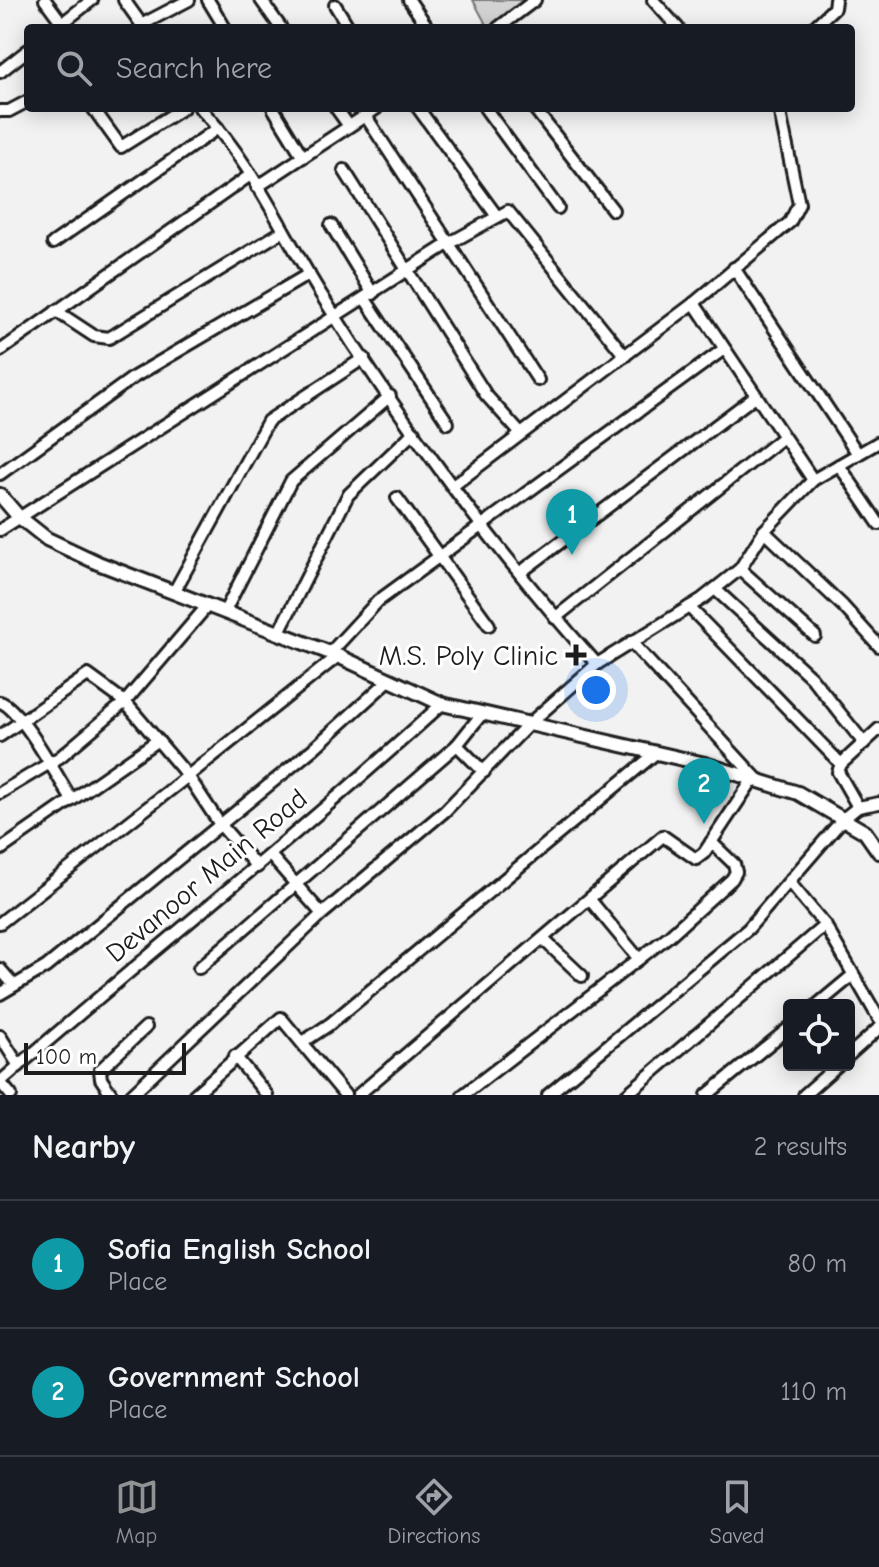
<!DOCTYPE html>
<html lang="en">
<head>
<meta charset="utf-8">
<style>
	:root { --surface:#171b24; --page:#20242c; --text:#f1f3f6; --muted:#9ea1a6; --line:#363941; --accent:#919294 }
	body { margin:0; font-family:"Comic Neue",sans-serif; background:var(--page); color:var(--text) }
	.controls { position:absolute; right:24px; bottom:24px; display:grid; overflow:hidden; border-radius:8px; box-shadow:0 4px 20px #0003 }
	.controls button { width:72px; height:72px; display:grid; place-items:center; padding:0; border:0; border-bottom:2px solid var(--line); background:var(--surface); color:var(--text); font:40px sans-serif }
	.scale { position:absolute; left:24px; bottom:20px; width:162px; box-sizing:border-box; padding-left:8px; border:4px solid #1c1c1c; border-top:0; font-size:22px; line-height:28px; white-space:nowrap; color:#1c1c1c; -webkit-text-stroke:6px #fff; paint-order:stroke }
	.you { position:absolute; left:596px; top:690px; width:28px; height:28px; margin:-20px; border:6px solid #fff; border-radius:50%; background:#1a73e8; box-shadow:0 0 0 12px #1a73e833 }
	.badge { display:grid; place-items:center; width:52px; height:52px; border-radius:50%; background:var(--accent); color:#fff; font-size:26px; font-weight:700 }
	.pin { position:absolute; translate:-50% -66px; filter:drop-shadow(0 2px 4px #0008) }
	.pin::after { content:''; position:absolute; top:42px; width:28px; height:24px; background:inherit; clip-path:polygon(0 0,100% 0,50% 100%) }
	.list { margin:0; padding:0; list-style:none }
	h2 { display:flex; justify-content:space-between; align-items:center; height:104px; margin:0; padding:0 32px; font-size:34px }
	h2 small { font-size:26px; font-weight:400; color:var(--muted) }
	.list li { display:grid; grid-template-columns:52px 1fr auto; gap:24px; align-items:center; box-sizing:border-box; height:128px; padding:0 32px; border-top:2px solid var(--line) }
	.list b { display:block; font-size:30px; white-space:nowrap }
	.list p { margin:0; font-size:26px; white-space:nowrap; color:var(--muted) }
	.list em { font-size:26px; font-style:normal; color:var(--muted) }
	.icon { flex:none; width:44px; height:44px; fill:none; stroke:currentColor; stroke-width:2; stroke-linecap:round; stroke-linejoin:round }
	.map { position:relative; flex:none; width:879px; height:1095px; overflow:hidden }
	.search { position:absolute; background:var(--surface); box-shadow:0 4px 20px #0003; left:24px; right:24px; top:24px; height:88px; display:flex; align-items:center; gap:20px; box-sizing:border-box; padding:0 28px; border-radius:8px; color:var(--muted); font-size:30px }
	.sheet { height:360px; background:var(--surface) }
	nav { display:flex; justify-content:space-around; align-items:center; box-sizing:border-box; height:112px; border-top:2px solid var(--line); background:var(--surface); font-size:22px; color:var(--muted) }
	nav a { display:grid; justify-items:center; gap:4px }
	nav .on { color:var(--accent) }
	.map>svg:first-child { display:block }
	.green { fill:#d2d2d2; stroke:#777; stroke-width:2 }
	.lines { fill:none; stroke-linecap:round; stroke-linejoin:round }
	.minor-casing { stroke:#1c1c1c; stroke-width:16 }
	.tertiary-casing { stroke:#1c1c1c; stroke-width:18 }
	.minor { stroke:#fff; stroke-width:10 }
	.tertiary { stroke:#fff; stroke-width:12 }
	.poi-dot { fill:#1c1c1c; stroke:#fff; stroke-width:3 }
	.labels { text-anchor:middle; stroke-width:6; stroke-linejoin:round; paint-order:stroke }
	.poi-label { font-size:28px; fill:#1c1c1c; stroke:#fff; text-anchor:end }
	.street-label { font-size:28px; fill:#1c1c1c; stroke:#fff }
</style>
</head>
<body>
<div class="map">
<svg width="879" height="1095" viewBox="0 0 879 1095">
	<rect width="100%" height="100%" fill="#f2f2f2"/>
	<filter id="ink" filterUnits="userSpaceOnUse"><feTurbulence type="fractalNoise" baseFrequency=".0125" numOctaves="2"/><feDisplacementMap in="SourceGraphic" scale="16" xChannelSelector="R" yChannelSelector="G"/><feConvolveMatrix kernelMatrix="1 2 1 2 8 2 1 2 1" color-interpolation-filters="sRGB"/></filter>
	<g filter="url(#ink)">
		<!-- green -->
		<polygon class="green" points="473,0 533,0 497,28 488,28"/>
		<g class="lines">
			<!-- minor casing -->
			<g class="minor-casing">
				<g id="minor">
					<polyline points="45,0 62,23"/>
					<polyline points="124,0 144,28"/>
					<polyline points="208,0 225,28"/>
					<polyline points="261,0 281,28"/>
					<polyline points="409,0 428,28"/>
					<polyline points="653,0 678,28"/>
					<polyline points="335,5 349,28"/>
					<polyline points="141,25 189,0"/>
					<polyline points="56,28 92,0"/>
					<polyline points="498,28 535,0"/>
					<polyline points="813,28 834,8 835,0"/>
					<polyline points="0,72 28,50"/>
					<polyline points="93,108 121,147 183,108"/>
					<path d="M200,108C251,161 283,234 322,296C400,420 498,555 597,664"/>
					<polyline points="273,108 303,157"/>
					<polyline points="336,108 349,126"/>
					<polyline points="418,108 496,215"/>
					<polyline points="485,108 558,208"/>
					<polyline points="534,108 613,210"/>
					<polyline points="0,111 9,111 28,101"/>
					<polyline points="365,115 538,380"/>
					<polyline points="344,170 486,395 521,434"/>
					<polyline points="257,187 377,108"/>
					<polyline points="331,225 373,294"/>
					<polyline points="53,243 218,128"/>
					<polyline points="734,268 858,454"/>
					<polyline points="365,299 448,423"/>
					<polyline points="694,303 813,480"/>
					<polyline points="56,311 94,336 109,338 283,231"/>
					<polyline points="0,351 249,176"/>
					<polyline points="839,465 879,524"/>
					<polyline points="0,474 134,377 309,274"/>
					<polyline points="454,485 694,303 790,222 799,204 779,108"/>
					<polyline points="397,498 489,625"/>
					<polyline points="0,530 448,244 508,211 625,356"/>
					<polyline points="764,531 843,606 879,646"/>
					<polyline points="740,569 815,636"/>
					<polyline points="521,572 754,397"/>
					<polyline points="715,589 811,677 864,743"/>
					<polyline points="174,592 268,421 364,358"/>
					<polyline points="689,607 841,764"/>
					<polyline points="225,611 291,481 390,396"/>
					<polyline points="555,618 782,438"/>
					<polyline points="279,632 348,495 414,432"/>
					<polyline points="631,642 757,779"/>
					<polyline points="330,653 378,601 724,349"/>
					<path d="M0,702C21,708 59,780 72,800"/>
					<polyline points="0,736 88,675 125,702 188,776 0,923"/>
					<polyline points="457,745 484,772"/>
					<polyline points="0,793 60,757 125,702 208,605"/>
					<polyline points="858,807 838,772 841,764 879,729"/>
					<polyline points="0,850 158,740"/>
					<polyline points="270,855 322,914"/>
					<polyline points="257,867 219,823 188,776 338,656"/>
					<polyline points="790,883 825,925 879,1019"/>
					<polyline points="591,901 639,959"/>
					<polyline points="544,940 582,976"/>
					<polyline points="199,968 457,745 481,715"/>
					<polyline points="0,969 13,984"/>
					<polyline points="0,994 46,967 313,749 388,681"/>
					<polyline points="817,1005 853,975"/>
					<polyline points="0,1036 19,1066"/>
					<polyline points="303,1042 330,1024 656,753"/>
					<polyline points="849,1055 879,1028"/>
					<polyline points="235,1056 267,1095"/>
					<path d="M0,1082C146,955 299,835 442,704"/>
					<polyline points="0,1082 11,1095"/>
					<polyline points="112,1095 101,1079 100,1070 146,1027"/>
					<polyline points="131,1095 322,914 445,811 530,723 597,664 702,599 740,569 764,531 813,480 879,442"/>
					<polyline points="194,1095 281,1018 345,1095"/>
					<polyline points="358,1095 663,836 696,859 704,853 753,779"/>
					<polyline points="463,1095 670,935 732,879 736,872 734,864 711,842"/>
					<polyline points="548,1095 748,929 843,819 858,807 879,803"/>
					<polyline points="626,1095 825,925"/>
					<polyline points="707,1095 789,1028"/>
					<polyline points="804,1095 838,1065"/>
				</g>
			</g>
			<!-- tertiary casing -->
			<g class="tertiary-casing">
				<polyline id="tertiary" points="0,495 18,516 47,539 98,563 338,656 442,704 705,764 798,793 865,832 879,852"/>
			</g>
			<!-- minor -->
			<use href="#minor" class="minor"/>
			<!-- tertiary -->
			<use href="#tertiary" class="tertiary"/>
		</g>
	</g>
	<!-- markers -->
	<path class="poi-dot" d="M572 643h8v8h8v8h-8v8h-8v-8h-8v-8h8z"/>
	<g class="labels">
		<!-- poi labels -->
		<g class="poi-label">
			<text x="558" y="665">M.S. Poly Clinic</text>
		</g>
		<!-- street labels -->
		<g class="street-label">
			<text transform="translate(206 875) rotate(-40)" y="10">Devanoor Main Road</text>
		</g>
	</g>
</svg>
<div class="controls">
<button><svg class="icon" aria-label="locate" viewBox="0 0 24 24"><circle cx="12" cy="12" r="6"/><path d="M12 2v4M12 18v4M2 12h4M18 12h4"/></svg></button>
</div>
<div class="scale">100 m</div>
<div class="you"></div>
<div class="pin badge" style="left:572px;top:555px;background:#0f9aa8">1</div>
<div class="pin badge" style="left:704px;top:824px;background:#0f9aa8">2</div>
<div class="search"><svg class="icon" aria-label="search" viewBox="0 0 24 24"><circle cx="10" cy="10" r="6"/><path d="M15 15l6 6"/></svg>Search here</div>
</div>
<section class="sheet">
<h2>Nearby<small>2 results</small></h2>
<ul class="list">
<li><span class="badge" style="background:#0f9aa8">1</span><div><b>Sofia English School</b><p>Place</p></div><em>80 m</em></li>
<li><span class="badge" style="background:#0f9aa8">2</span><div><b>Government School</b><p>Place</p></div><em>110 m</em></li>
</ul>
</section>
<nav>
<a class="on"><svg class="icon" aria-label="map" viewBox="0 0 24 24"><path d="M3 6l6-2 6 2 6-2v14l-6 2-6-2-6 2zM9 4v14M15 6v14"/></svg>Map</a>
<a><svg class="icon" aria-label="directions" viewBox="0 0 24 24"><path d="M12 3l9 9-9 9-9-9zM9 14v-3h6M13 9l2 2-2 2"/></svg>Directions</a>
<a><svg class="icon" aria-label="saved" viewBox="0 0 24 24"><path d="M7 4h10v16l-5-4-5 4z"/></svg>Saved</a>
</nav>
</body>
</html>
